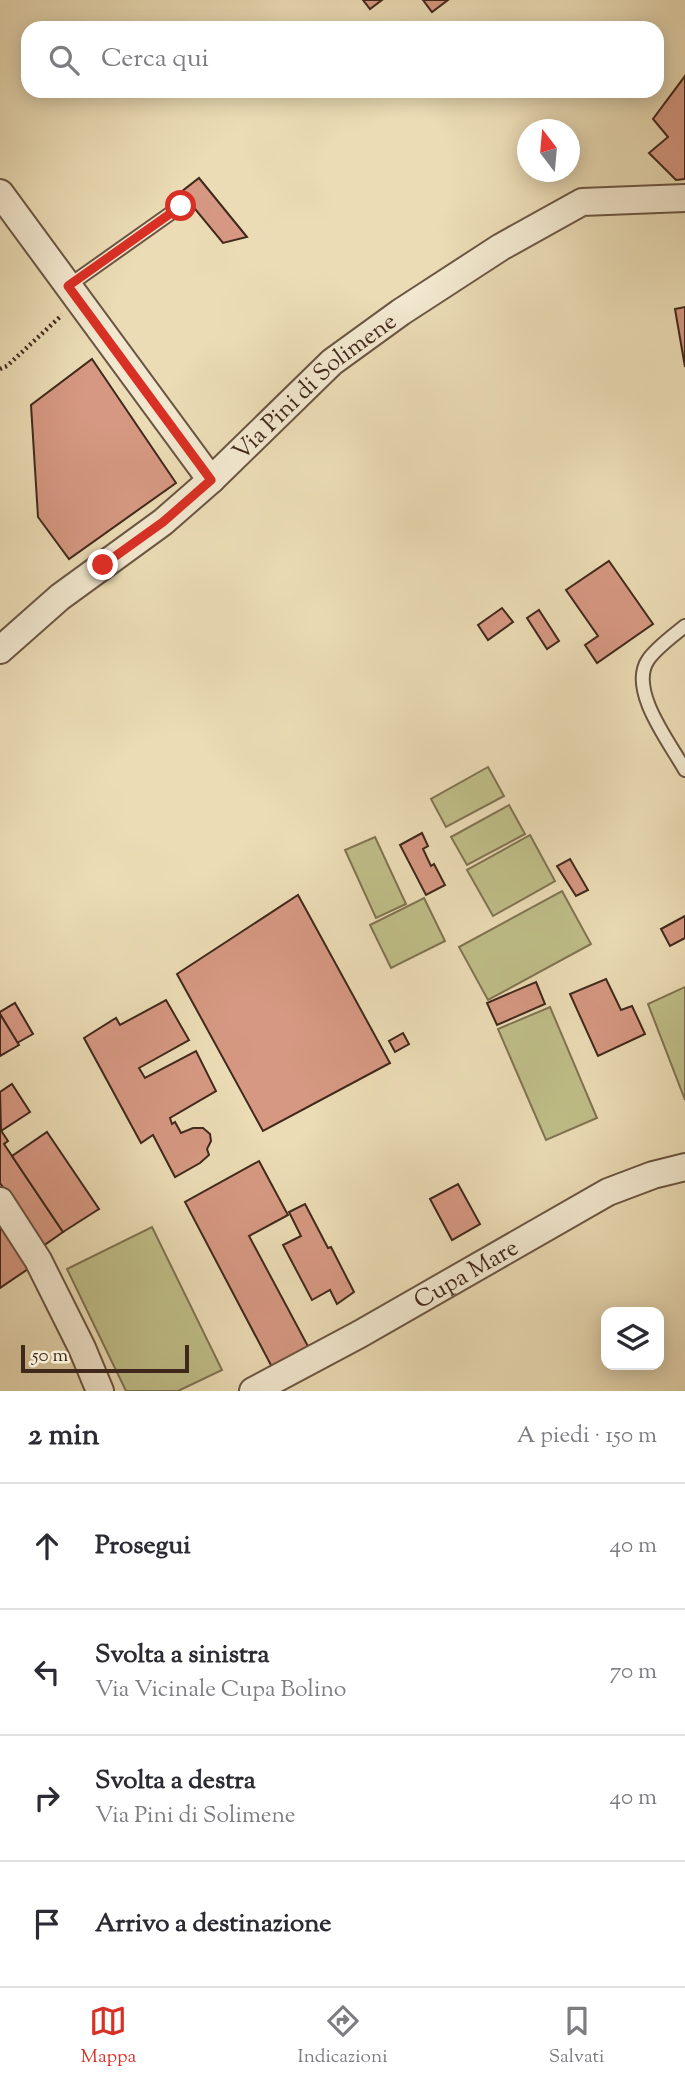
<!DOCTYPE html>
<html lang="it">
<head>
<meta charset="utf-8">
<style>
	:root { --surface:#fff; --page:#f7f7f7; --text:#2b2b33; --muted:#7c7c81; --line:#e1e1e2; --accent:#d93025 }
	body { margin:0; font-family:"Sorts Mill Goudy",serif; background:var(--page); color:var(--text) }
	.controls { position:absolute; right:21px; bottom:21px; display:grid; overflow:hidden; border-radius:14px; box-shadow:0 4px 18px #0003 }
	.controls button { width:63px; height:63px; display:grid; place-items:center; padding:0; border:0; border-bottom:2px solid var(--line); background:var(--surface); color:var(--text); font:35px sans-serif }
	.compass { position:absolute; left:517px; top:119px; width:63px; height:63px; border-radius:50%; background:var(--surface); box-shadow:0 4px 18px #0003; rotate:344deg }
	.scale { position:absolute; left:21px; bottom:18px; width:168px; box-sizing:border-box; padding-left:7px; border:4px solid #40281b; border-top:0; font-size:19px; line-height:24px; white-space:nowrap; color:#40281b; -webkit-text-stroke:5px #f2e8cf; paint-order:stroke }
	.stop { position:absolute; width:21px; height:21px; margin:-16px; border:5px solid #d93025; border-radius:50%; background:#fff }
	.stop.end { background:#d93025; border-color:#fff; box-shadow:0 2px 7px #0008 }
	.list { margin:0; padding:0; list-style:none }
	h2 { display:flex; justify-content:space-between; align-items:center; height:91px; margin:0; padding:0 28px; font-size:30px }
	h2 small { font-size:23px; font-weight:400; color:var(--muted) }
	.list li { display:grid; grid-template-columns:46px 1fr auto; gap:21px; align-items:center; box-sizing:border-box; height:126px; padding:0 28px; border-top:2px solid var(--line) }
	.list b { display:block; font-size:26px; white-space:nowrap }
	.list p { margin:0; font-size:23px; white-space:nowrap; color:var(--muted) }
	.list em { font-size:23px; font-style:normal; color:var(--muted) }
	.icon { flex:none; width:38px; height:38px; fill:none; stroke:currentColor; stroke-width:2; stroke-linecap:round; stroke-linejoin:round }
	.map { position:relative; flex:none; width:685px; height:1391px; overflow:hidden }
	.search { position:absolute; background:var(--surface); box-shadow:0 4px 18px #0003; left:21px; right:21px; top:21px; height:77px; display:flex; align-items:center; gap:18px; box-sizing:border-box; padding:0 24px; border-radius:21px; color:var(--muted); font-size:26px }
	.sheet { height:595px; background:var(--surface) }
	nav { display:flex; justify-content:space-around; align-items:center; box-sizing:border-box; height:98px; border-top:2px solid var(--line); background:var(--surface); font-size:19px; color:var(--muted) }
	nav a { display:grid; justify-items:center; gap:4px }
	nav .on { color:var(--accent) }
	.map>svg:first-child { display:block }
	.green { fill:#bfbe88; stroke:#807352; stroke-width:2 }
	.building { fill:#d69882; stroke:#40281b; stroke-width:2 }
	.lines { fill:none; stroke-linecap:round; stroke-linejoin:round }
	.lane-casing { stroke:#6b5542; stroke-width:16 }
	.street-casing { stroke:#6b5542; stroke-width:30 }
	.path { stroke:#40281b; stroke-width:4.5; stroke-dasharray:2 3.5; stroke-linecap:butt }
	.lane { stroke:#f2e8cf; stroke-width:12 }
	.street { stroke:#f2e8cf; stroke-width:26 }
	.route { stroke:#d93025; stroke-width:9 }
	.labels { text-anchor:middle; stroke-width:5; stroke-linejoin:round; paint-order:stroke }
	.street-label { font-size:24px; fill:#40281b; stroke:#f2e8cf }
</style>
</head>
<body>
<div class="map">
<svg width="685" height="1391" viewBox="0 0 685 1391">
	<rect width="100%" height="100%" fill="#ebdcb5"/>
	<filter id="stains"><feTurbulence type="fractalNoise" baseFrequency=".00286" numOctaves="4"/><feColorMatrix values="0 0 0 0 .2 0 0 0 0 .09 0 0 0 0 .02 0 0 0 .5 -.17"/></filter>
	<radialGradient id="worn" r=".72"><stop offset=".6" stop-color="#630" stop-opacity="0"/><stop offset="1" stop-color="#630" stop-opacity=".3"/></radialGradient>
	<!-- green -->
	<g class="green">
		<polygon points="488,767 504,796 446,827 431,799"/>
		<polygon points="509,805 525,834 467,865 451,837"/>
		<polygon points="530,835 555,881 493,916 467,870"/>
		<polygon points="375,837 406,904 376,918 345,850"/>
		<polygon points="562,891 591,944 488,1000 459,947"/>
		<polygon points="424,898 445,941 391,968 370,925"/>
		<polygon points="685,987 685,1100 648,1004"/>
		<polygon points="550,1007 597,1118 546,1140 498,1029"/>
		<polygon points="152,1227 222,1370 178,1391 126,1391 67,1269"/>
	</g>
	<!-- building -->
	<g class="building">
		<polygon points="363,0 382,0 370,9"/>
		<polygon points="423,0 448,0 432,12"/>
		<polygon points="685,76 685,179 676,180 649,153 668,137 653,119"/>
		<polygon points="199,178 247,237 223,243 181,192"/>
		<polygon points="685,307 685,367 675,309"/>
		<polygon points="92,359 176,483 69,559 38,517 31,405"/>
		<polygon points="609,561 653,624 597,663 585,645 598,636 566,590"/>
		<polygon points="502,608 513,622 488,640 478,625"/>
		<polygon points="539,610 559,641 547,649 527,618"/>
		<polygon points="422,833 428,846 423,849 431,866 434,864 445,885 426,895 400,845"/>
		<polygon points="570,859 588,890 576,896 557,866"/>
		<polygon points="298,895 390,1063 263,1131 177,974"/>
		<polygon points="685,916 685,938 670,946 661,929"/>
		<polygon points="606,979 621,1010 632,1006 645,1034 598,1056 570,994"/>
		<polygon points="536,982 545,1004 497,1025 487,1003"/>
		<polygon points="166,1000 189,1040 139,1068 145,1078 196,1051 216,1091 170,1118 172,1124 175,1122 181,1133 193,1128 203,1128 210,1134 211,1141 207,1149 209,1155 200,1163 175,1177 153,1135 141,1143 84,1038 116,1018 120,1025"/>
		<polygon points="15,1003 33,1034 17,1043 0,1014 0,1012"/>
		<polygon points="0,1014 19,1045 0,1056"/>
		<polygon points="403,1033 409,1044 395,1052 389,1041"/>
		<polygon points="12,1084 30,1112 1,1131 0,1092"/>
		<polygon points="0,1129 8,1141 4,1144 63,1232 43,1246 0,1183"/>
		<polygon points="47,1132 99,1209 63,1232 12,1156"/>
		<polygon points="259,1161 288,1215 249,1236 310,1350 273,1369 185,1202"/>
		<polygon points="458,1184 480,1224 452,1240 430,1199"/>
		<polygon points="305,1204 328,1248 331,1247 354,1292 337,1304 330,1290 312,1300 283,1245 301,1236 289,1212"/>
		<polygon points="0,1222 31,1267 0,1288"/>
	</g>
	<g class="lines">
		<!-- lane casing -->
		<g class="lane-casing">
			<g id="lane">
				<polyline points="68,286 181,206"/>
				<path d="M685,626C674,635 656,648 648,660C628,690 670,743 685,770"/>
			</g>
		</g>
		<!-- street casing -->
		<g class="street-casing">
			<g id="street">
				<polyline points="0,193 211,480"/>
				<path id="s1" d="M0,650L60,597L163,522L211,480L332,362L401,312L501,247L582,202L685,198"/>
				<polyline points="0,1201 38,1260 82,1348 100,1391"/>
				<path id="s2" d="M253,1391L360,1334L608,1192L653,1175L685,1167"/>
			</g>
		</g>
		<!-- path -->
		<polyline class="path" points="0,369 7,366 62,315"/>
		<!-- lane -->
		<use href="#lane" class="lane"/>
		<!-- street -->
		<use href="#street" class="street"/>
	</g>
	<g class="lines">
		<!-- route -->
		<polyline class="route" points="103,565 163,522 211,480 68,286 181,206"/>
	</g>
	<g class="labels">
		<!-- street labels -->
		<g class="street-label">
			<text dy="8" stroke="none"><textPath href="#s1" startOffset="411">Via Pini di Solimene</textPath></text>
			<text dy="8" stroke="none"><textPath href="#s2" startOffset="243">Cupa Mare</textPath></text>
		</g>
	</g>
	<rect width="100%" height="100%" filter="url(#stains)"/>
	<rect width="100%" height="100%" fill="url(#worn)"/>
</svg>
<div class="controls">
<button><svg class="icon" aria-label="layers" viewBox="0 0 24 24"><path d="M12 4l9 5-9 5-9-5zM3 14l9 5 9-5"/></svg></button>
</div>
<svg class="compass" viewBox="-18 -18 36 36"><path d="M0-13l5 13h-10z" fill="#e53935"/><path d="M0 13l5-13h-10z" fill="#7c7c81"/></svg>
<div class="scale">50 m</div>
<div class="stop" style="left:181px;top:206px"></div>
<div class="stop end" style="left:103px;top:565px"></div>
<div class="search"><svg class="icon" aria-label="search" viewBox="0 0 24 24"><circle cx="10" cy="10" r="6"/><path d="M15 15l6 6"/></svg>Cerca qui</div>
</div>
<section class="sheet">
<h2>2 min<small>A piedi · 150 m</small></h2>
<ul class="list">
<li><svg class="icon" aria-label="ahead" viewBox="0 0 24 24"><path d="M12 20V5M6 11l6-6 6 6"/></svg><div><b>Prosegui</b></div><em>40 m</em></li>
<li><svg class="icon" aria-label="left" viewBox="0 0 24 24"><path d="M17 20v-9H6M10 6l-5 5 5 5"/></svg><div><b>Svolta a sinistra</b><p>Via Vicinale Cupa Bolino</p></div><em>70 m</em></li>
<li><svg class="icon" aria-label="right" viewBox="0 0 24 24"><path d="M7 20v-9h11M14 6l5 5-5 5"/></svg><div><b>Svolta a destra</b><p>Via Pini di Solimene</p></div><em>40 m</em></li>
<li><svg class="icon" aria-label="arrive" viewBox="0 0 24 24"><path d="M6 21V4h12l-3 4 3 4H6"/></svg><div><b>Arrivo a destinazione</b></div></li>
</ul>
</section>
<nav>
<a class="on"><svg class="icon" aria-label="map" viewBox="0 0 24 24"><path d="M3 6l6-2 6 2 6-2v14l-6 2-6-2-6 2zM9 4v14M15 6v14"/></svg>Mappa</a>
<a><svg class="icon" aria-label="directions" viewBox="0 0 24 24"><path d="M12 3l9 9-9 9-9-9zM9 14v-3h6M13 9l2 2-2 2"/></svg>Indicazioni</a>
<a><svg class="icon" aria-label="saved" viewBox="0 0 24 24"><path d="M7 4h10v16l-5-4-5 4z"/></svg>Salvati</a>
</nav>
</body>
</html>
